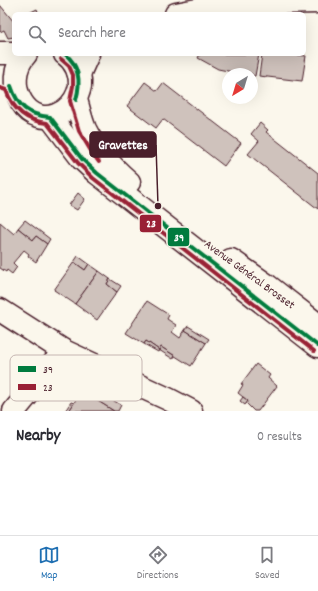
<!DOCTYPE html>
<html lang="en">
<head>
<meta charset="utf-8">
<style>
	:root { --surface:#fff; --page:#f7f7f7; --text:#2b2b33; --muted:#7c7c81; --line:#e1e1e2; --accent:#1f6fb2 }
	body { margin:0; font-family:Dekko,sans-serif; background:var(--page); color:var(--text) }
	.compass { position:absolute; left:222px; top:68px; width:36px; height:36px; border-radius:50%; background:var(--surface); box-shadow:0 4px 16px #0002; rotate:218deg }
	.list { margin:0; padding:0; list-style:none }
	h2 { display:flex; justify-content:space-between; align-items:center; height:52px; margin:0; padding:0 16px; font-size:17px }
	h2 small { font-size:13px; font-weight:400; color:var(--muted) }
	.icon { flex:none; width:22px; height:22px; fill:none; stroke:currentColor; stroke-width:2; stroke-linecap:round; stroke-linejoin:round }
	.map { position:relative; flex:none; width:318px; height:411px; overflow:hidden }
	.search { position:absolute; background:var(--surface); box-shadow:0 4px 16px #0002; left:12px; right:12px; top:12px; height:44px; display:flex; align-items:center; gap:10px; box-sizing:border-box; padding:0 14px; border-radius:6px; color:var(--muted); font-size:15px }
	.sheet { height:124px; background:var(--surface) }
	nav { display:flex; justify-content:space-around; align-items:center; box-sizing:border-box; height:56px; border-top:1px solid var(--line); background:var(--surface); font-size:11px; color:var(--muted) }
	nav a { display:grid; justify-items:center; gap:2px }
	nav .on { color:var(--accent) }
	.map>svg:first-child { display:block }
	.building { fill:#cfc2bc; stroke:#4a1f2b }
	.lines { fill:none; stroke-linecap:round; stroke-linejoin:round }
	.minor-casing { stroke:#4a1f2b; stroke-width:25 }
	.major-casing { stroke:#4a1f2b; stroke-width:25 }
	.minor { stroke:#fbf7ec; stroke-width:22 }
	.major { stroke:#fbf7ec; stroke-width:22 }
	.bus-1-casing { stroke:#fbf7ec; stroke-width:7 }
	.bus-2-casing { stroke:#fbf7ec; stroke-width:7 }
	.bus-1 { stroke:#007b3e; stroke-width:4 }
	.bus-2 { stroke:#992035; stroke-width:4 }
	.labels { text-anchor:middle; stroke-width:3.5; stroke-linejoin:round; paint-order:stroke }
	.street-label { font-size:12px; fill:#4a1f2b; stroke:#fbf7ec }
	.key { fill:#fbf7ec; stroke:#c6b6b2; stroke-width:1 }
	.key-label { font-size:11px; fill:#4a1f2b }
	.leader { fill:none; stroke:#4a1f2b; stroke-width:1.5 }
	.callout-dot { fill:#4a1f2b; stroke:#fbf7ec; stroke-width:1.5 }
	.callout { fill:#4a1f2b; stroke:#4a1f2b; stroke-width:1.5 }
	.callout-label { font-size:13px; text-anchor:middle; font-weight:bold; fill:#fff }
	.line-badge { stroke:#fbf7ec; stroke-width:1.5 }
	.badge-label { font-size:11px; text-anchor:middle; font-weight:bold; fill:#fff }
</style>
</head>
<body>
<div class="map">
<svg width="318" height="411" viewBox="0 0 318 411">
	<rect width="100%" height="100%" fill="#fbf7ec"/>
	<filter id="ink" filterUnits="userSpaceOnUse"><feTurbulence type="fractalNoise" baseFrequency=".025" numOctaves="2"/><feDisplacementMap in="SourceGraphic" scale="8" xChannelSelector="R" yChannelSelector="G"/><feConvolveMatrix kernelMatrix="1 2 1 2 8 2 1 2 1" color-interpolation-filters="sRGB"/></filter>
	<g filter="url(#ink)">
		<!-- building -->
		<g class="building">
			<polygon points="0,5 14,22 14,37 8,38 4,30 0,32"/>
			<polygon points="37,9 39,14 27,14"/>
			<polygon points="200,54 259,54 255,76 252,76 252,74 243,74 218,69 198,58"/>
			<polygon points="262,54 289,54 306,56 302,81 259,76"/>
			<polygon points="145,82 157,91 163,83 241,143 224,166 163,119 156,128 127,106"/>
			<polygon points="260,123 268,130 266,132 318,173 318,209 248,154 259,141 251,134"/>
			<polygon points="78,193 85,199 77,210 69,205"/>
			<polygon points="25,220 50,239 47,244 36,236 33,240 18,228"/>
			<polygon points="0,222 14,234 18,228 33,240 36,236 47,244 36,262 28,256 29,254 24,250 13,263 17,267 12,274 7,270 6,272 0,268"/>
			<polygon points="78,256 89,264 85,270 74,262"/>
			<polygon points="74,262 85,270 89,264 99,271 75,304 54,290"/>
			<polygon points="99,271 110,279 107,284 117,292 97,320 75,304"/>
			<polygon points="110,279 121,286 117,292 107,284"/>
			<polygon points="147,301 169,315 167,319 176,325 172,332 180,338 185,330 206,343 191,366 161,347 159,350 146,341 144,344 126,333"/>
			<polygon points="188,326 209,339 206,343 185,330"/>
			<polygon points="146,341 159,350 158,352 144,344"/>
			<polygon points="161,347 175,356 173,359 159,350"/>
			<polygon points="256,364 270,375 268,378 277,386 258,411 254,411 246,403 248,401 238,393 243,385 241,384"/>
			<polygon points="81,391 98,401 114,411 69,411"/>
			<polygon points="102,394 121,405 118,411 114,411 98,401"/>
			<polygon points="243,397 248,401 245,405 240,401"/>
			<polygon points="71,402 74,403 69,411 65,411"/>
		</g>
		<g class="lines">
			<!-- minor casing -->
			<g class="minor-casing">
				<g id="minor">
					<polyline points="176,14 229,4 318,2"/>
					<polyline points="79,74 88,54"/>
					<polyline points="0,310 64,351 168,399 191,411"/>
					<polyline points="14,411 64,351"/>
				</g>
			</g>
			<!-- major casing -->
			<g class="major-casing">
				<g id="major">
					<polyline points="0,53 14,53"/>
					<path d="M26,54C0,81 27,135 64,111C73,105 78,96 80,86C81,74 75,61 65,54"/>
					<path d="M76,100C79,109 81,120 85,129C95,150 112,167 129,182"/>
					<polyline points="50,117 82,159 97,173 318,346"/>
					<polyline points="231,260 268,286 318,325"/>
				</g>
			</g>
			<!-- minor -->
			<use href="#minor" class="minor"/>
			<!-- major -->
			<use href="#major" class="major"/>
			<!-- bus-1 casing -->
			<g class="bus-1-casing">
				<g id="bus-1">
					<path d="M65,54C80,66 81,82 76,100"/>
					<path d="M11,86C18,107 28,115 50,117"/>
					<polyline points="50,117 82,159 97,173 318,346"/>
				</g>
			</g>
			<!-- bus-2 casing -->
			<g class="bus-2-casing">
				<g id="bus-2">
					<polyline points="61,59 69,66 73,75 73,86 70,101 79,131 91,151 99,162"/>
					<path d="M0,88L6,90C13,110 26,121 47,123L78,163L93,178L314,351"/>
				</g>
			</g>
			<!-- bus-1 -->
			<use href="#bus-1" class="bus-1"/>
			<!-- bus-2 -->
			<use href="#bus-2" class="bus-2"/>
		</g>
	</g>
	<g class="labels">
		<!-- street labels -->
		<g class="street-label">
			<text transform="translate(250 274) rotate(36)" y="4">Avenue Général Brosset</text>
		</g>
	</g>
	<!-- legend -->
	<rect x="10" y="355" width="132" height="46" rx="6" class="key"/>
	<rect x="18" y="366" width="18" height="6" fill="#007b3e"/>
	<rect x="18" y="384" width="18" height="6" fill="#992035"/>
	<g class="key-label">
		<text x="43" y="373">39</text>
		<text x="43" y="391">23</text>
	</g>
	<!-- callouts -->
	<path class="leader" d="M158 206L156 145"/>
	<circle class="callout-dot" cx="158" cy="206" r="4"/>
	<rect class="callout" x="90" y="132" width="66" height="25" rx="4"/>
	<g class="callout-label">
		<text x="123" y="149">Gravettes</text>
	</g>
	<g class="line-badge">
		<rect x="139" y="214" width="23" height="19" rx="4" fill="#992035"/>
		<rect x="167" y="227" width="23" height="20" rx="4" fill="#007b3e"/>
	</g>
	<g class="badge-label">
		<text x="151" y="227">23</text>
		<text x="179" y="241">39</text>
	</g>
</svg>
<svg class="compass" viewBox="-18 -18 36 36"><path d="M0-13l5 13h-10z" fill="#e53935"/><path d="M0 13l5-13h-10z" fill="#7c7c81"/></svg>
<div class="search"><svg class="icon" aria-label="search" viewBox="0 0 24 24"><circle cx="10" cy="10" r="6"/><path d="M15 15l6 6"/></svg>Search here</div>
</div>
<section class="sheet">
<h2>Nearby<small>0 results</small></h2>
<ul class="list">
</ul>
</section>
<nav>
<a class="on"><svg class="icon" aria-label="map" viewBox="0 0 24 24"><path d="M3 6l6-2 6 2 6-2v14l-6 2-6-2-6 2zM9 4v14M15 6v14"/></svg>Map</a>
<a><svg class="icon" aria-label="directions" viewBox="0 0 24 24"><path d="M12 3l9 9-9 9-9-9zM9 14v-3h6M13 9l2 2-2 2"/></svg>Directions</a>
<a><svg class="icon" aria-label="saved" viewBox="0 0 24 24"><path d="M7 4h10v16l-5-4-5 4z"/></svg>Saved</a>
</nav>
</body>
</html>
